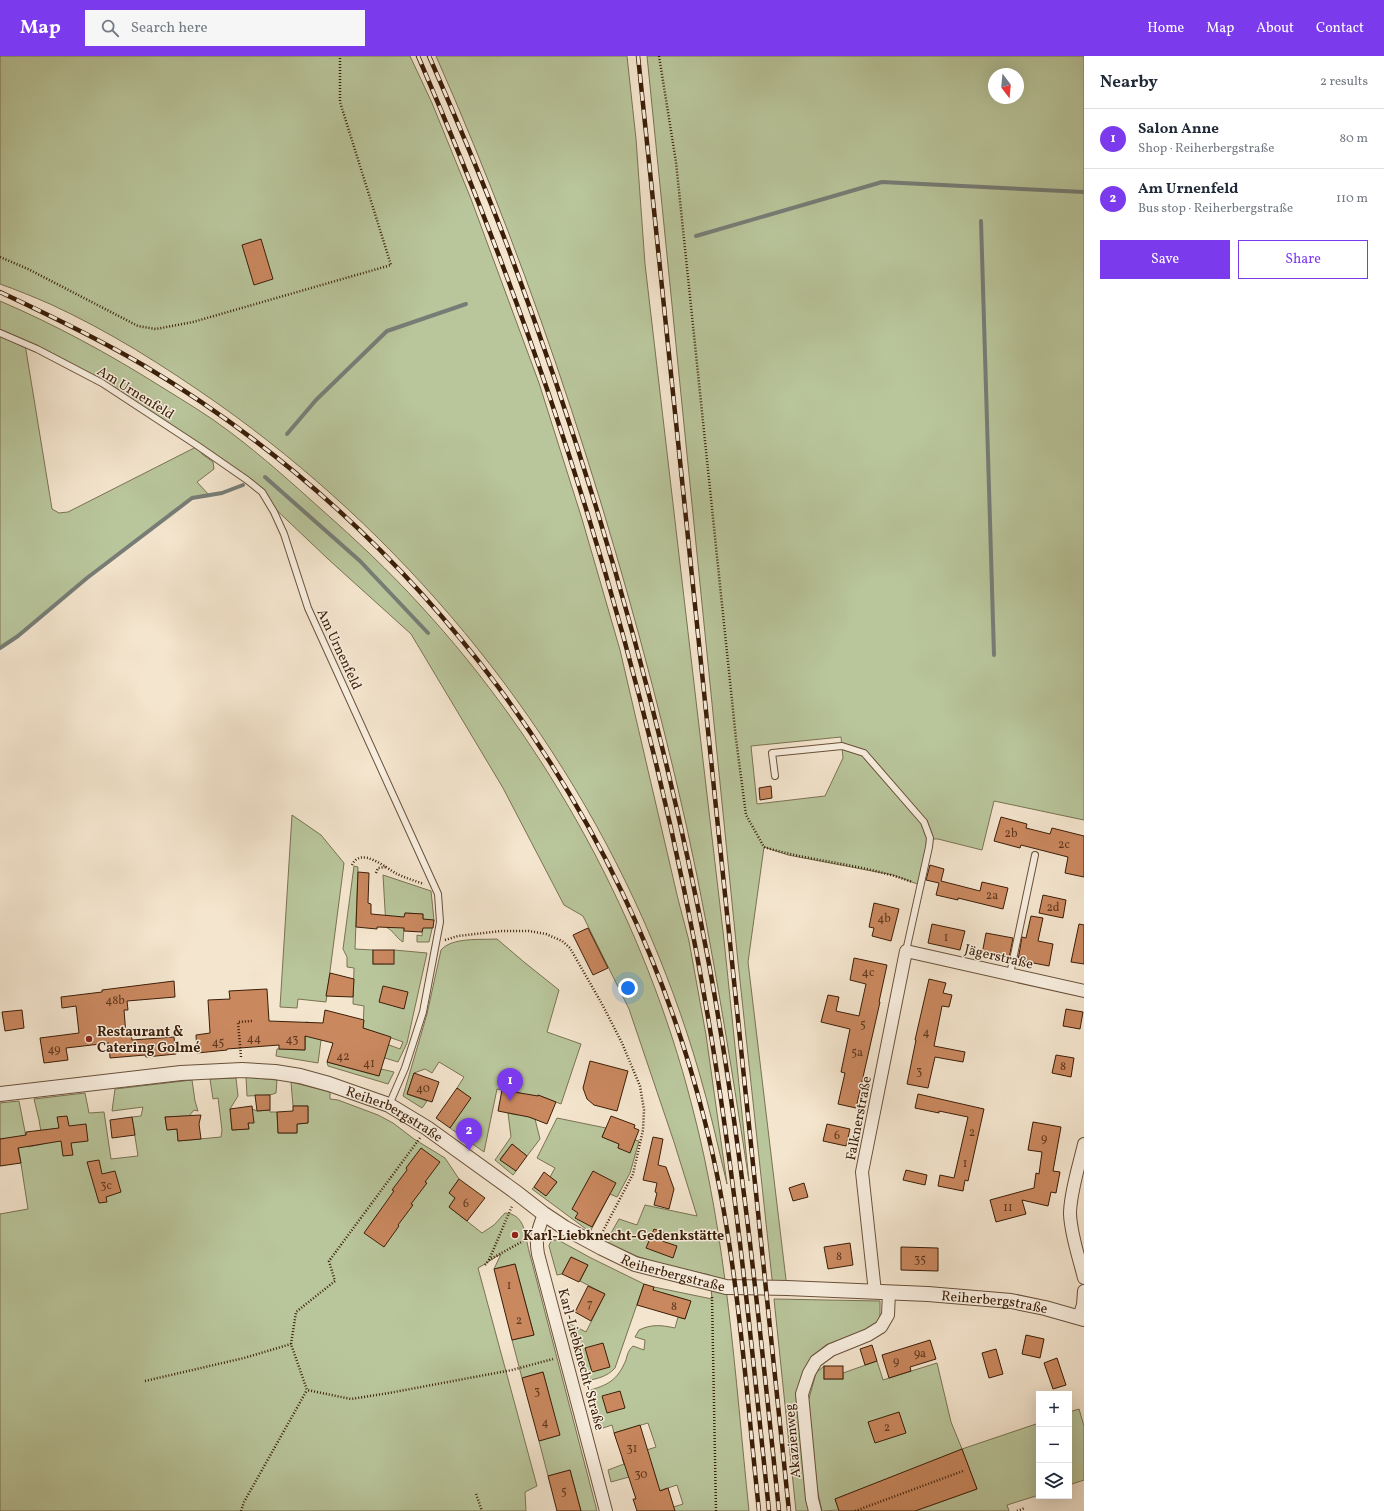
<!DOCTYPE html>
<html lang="en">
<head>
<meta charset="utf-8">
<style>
	:root { --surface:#fff; --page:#f6f6f7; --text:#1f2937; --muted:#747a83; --line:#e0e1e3; --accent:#7c3aed }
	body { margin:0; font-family:Vollkorn,serif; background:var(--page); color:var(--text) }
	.controls { position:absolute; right:12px; bottom:12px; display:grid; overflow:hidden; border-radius:0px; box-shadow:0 4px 16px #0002 }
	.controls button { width:36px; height:36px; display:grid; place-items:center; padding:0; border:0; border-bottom:1px solid var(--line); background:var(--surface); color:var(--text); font:20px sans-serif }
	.compass { position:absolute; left:988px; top:12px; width:36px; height:36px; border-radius:50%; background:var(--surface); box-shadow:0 4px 16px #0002; rotate:164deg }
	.you { position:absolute; left:628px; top:932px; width:14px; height:14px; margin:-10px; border:3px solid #fff; border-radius:50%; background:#1a73e8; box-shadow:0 0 0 6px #1a73e833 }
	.badge { display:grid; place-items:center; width:26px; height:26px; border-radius:50%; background:var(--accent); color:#fff; font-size:13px; font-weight:700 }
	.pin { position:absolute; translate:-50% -33px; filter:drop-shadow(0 1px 2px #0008) }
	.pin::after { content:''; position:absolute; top:21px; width:14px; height:12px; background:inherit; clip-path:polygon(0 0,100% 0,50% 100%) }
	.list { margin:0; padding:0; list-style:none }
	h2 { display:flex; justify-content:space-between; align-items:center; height:52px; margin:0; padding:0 16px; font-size:17px }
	h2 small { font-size:13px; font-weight:400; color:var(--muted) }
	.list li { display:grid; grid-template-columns:26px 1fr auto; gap:12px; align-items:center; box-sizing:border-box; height:60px; padding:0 16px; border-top:1px solid var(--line) }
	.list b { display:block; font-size:15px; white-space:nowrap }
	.list p { margin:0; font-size:13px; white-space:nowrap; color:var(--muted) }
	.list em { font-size:13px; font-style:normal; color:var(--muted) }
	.actions { display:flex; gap:8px; padding:12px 16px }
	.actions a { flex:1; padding:9px 0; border:1px solid var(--accent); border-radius:0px; text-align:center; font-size:14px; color:var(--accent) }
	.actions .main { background:var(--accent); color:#fff }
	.icon { flex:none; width:22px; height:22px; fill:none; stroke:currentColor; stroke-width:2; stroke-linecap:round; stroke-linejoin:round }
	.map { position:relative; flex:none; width:1084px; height:1455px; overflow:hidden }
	header { display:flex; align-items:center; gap:24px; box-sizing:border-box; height:56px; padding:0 20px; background:var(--accent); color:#fff }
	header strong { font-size:19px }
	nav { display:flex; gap:22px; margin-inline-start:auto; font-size:14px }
	.search { width:280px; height:36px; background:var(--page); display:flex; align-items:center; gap:10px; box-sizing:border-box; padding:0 14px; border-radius:0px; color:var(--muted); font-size:15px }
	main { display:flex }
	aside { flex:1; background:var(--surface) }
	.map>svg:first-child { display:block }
	.green { fill:#b9c59b; stroke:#7a7252; fill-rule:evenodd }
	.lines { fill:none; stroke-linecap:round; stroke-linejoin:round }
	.stream { stroke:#777d76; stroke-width:4 }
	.building { fill:#ca885f; stroke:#3b1e08 }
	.service-casing { stroke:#69503a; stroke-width:8 }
	.minor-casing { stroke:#69503a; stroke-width:14 }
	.tertiary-casing { stroke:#69503a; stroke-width:16 }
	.path { stroke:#3b1e08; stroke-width:2.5; stroke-dasharray:1 2; stroke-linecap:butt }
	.service { stroke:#f8eedf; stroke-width:6 }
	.minor { stroke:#f8eedf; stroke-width:12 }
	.tertiary { stroke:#f8eedf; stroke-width:14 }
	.rail-casing { stroke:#3b1e08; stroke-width:4.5 }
	.rail { stroke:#f8eedf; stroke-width:3; stroke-dasharray:9; stroke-linecap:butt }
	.poi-dot { fill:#8f2418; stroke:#f8eedf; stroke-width:1.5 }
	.labels { text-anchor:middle; stroke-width:3; stroke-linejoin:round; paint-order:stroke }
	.number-label { font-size:12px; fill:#5f381e }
	.street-label { font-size:14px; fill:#3b1e08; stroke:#f8eedf }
	.poi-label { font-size:14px; font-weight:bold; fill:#3b1e08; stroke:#f8eedf; text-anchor:start }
</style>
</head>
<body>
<header>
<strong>Map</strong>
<div class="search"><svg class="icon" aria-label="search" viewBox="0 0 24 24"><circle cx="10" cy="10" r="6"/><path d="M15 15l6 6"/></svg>Search here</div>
<nav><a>Home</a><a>Map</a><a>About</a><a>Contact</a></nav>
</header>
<main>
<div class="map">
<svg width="1084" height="1455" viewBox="0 0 1084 1455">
	<rect width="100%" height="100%" fill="#f4e5ce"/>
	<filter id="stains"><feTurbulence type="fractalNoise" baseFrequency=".005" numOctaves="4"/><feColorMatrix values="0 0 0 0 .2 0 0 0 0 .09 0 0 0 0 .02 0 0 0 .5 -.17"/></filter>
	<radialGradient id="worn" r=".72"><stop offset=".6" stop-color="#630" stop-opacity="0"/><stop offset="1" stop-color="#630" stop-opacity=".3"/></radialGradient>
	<!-- green -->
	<g class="green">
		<path d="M0,0H410L432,47L471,143L539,327L582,463L620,594L678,843L689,885L706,979L727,1128C718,1091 710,1053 699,1016C684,964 665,913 643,863C551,657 401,477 217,347C164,310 109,275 50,248C34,241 17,234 0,228Z"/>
		<path d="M436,0H627L636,83L645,208L724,884L749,1125C728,989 707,853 675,720C616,474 538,231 436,0Z"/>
		<path d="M647,0H1084V764L994,745L982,794L938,783H930L920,829L893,819L788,799L764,791L748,906L787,1232H773L738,906ZM994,18H1018V42H994ZM841,681L843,702L825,740L757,748L751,690Z"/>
		<path d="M0,245C56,269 109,298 160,330C184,345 208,359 230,376C262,400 292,427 322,454C356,484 389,515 420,549C549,689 645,866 692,1050C727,1182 735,1320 749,1455H661L683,1448L677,1429L637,1442L634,1434L657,1426L651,1406L629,1421L611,1426L608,1414L624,1408L622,1402L656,1391L648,1367L614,1377L612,1369L597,1374L587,1335C608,1329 617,1325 626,1304C627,1299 629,1293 633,1290L644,1294L645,1284L635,1281L639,1274C652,1268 661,1269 675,1272L678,1261L685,1263L690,1245L663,1237L650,1243L654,1231L712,1243L710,1219L668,1210L636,1200L606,1186L619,1163L637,1169L645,1149L697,1160L674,1086L629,953L583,860L564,849L503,732L411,578L328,503L267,445L262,436L214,397L199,391L202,398L213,406L214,413L197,426L209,439L192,442L87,522L18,580L0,592ZM25,288L102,327L198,390L68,456L59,457L52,453Z"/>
		<polygon points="292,759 321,779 344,807 326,946 298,943 297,952 280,951"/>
		<polygon points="354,810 358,811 355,893 373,894 373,908 393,908 394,894 427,897 407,987 398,1006 359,994 362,979 400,993 403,986 363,972 364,950 353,948 354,912 347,911 347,901 343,893"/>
		<path d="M383,819L431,835L434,864L429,886H417V879L422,880L423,858L405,857L403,886C396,882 394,875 386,871Z"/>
		<path d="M497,883L524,906L559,934L547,976L581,988L561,1048L538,1039L529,1061L535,1063L540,1083L527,1100L512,1088L500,1103L516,1115L513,1119L495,1104L511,1081L508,1057L518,1059L521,1037L497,1033L484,1096L450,1072L470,1042L457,1032L464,1021L439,1006L432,1017L425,1013L414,1017L407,1038L427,1045L422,1052L403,1040L427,958L441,894C452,881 481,884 497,883Z"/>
		<polygon points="306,966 323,969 318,1007 276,1000 277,993 305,994"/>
		<polygon points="327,1006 379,1020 381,1013 394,1016 388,1028 328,1010"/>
		<polygon points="246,1021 277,1024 276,1037 270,1039 247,1040"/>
		<path d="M236,1022L238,1040L230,1053L232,1074L249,1073L248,1067L254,1066L247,1051L257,1055L270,1054V1056H277L278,1077H297V1068L308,1067V1050H293L291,1026L330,1036V1043L338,1044L378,1059L393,1067L414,1083L445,1102L459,1123L449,1137L455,1142L449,1151L482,1177L494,1169L505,1157C526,1158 525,1181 529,1195L597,1455H581L570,1414L548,1420L539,1385L559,1379L543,1316L522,1322L512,1284L534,1279L515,1208L494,1213L501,1198C493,1202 486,1208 478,1212L537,1430L525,1436L526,1455H0V1158L28,1153L17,1082L0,1083V1047L19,1045L28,1091L43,1088L39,1064L34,1043L85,1037L89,1057L104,1056L111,1103L138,1100L132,1061L141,1060L143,1051L112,1055L115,1033L192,1024L195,1045L198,1055L194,1054L189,1060L165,1061L167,1074L177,1073L178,1085L221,1081L222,1074L218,1042L213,1043L210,1023Z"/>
		<polygon points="557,1062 606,1072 602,1081 619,1088 618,1092 630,1096 635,1084 639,1085 630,1117 617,1141 610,1138 590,1176 532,1133 534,1131 546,1140 557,1126 550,1121 555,1112 537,1102"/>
		<path d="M553,1184H558L591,1202L644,1228L615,1312C607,1321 596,1323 585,1325L570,1268L586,1276L605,1238L580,1225L588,1209L571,1201L562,1218L557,1219L549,1190L550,1187Z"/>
		<polygon points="774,1243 880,1245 880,1263 876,1269 865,1274 826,1289 814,1299 797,1350 803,1409 810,1455 796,1455"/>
		<polygon points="877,1305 883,1324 937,1307 951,1366 962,1393 1039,1367 1039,1439 1007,1449 1009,1455 915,1455 977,1433 962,1394 835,1443 839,1454 822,1455 812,1411 808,1346 816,1317 824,1310 824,1323 843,1323 843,1317"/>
		<polygon points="1079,1353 1084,1370 1084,1424 1069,1429 1069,1356"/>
	</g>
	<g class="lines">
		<!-- stream -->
		<g class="stream">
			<polyline points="981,165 994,599"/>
			<polyline points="696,180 882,126 1084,136"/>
			<polyline points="287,378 316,344 387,275 466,248"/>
			<polyline points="265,421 360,505 428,577"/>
			<polyline points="0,592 18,580 87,522 192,442 222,437 243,429"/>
		</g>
	</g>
	<!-- building -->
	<g class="building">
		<polygon points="261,183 273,223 254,229 242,189"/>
		<polygon points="771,730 772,742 760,744 759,732"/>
		<polygon points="1001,761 1027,768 1026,772 1050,778 1052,772 1084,780 1084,821 1065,817 1068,801 1021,789 1020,792 994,785"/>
		<polygon points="930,809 944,813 941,825 980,835 982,826 1008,832 1003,853 958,842 958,844 936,839 939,827 926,824"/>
		<polygon points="358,816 369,817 368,847 371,848 371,858 404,861 405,857 423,858 423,863 434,864 433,872 423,872 422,876 404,875 404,872 377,871 377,873 356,871"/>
		<polygon points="1043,839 1066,844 1063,862 1039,857"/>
		<polygon points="874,847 899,853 891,885 872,880 874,872 869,871"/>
		<polygon points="1031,860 1043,862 1038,885 1053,888 1049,910 1018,904 1022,881 1026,882"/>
		<polygon points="932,868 965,875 960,894 928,887"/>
		<polygon points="1079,868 1084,869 1084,908 1071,906"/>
		<polygon points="588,872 608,912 593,919 573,879"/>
		<polygon points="986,877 1013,882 1009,902 982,898"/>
		<rect x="373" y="894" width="21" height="14"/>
		<polygon points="854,902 887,909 879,946 880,946 856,1052 838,1048 845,1017 841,1016 850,973 821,966 828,939 839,941 836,955 859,960 866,928 850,924"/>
		<polygon points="330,917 354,923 353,941 326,940"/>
		<polygon points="929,923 946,927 943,937 952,939 949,951 942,950 934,990 965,996 963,1006 935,1001 928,1032 907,1028 916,984 915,984"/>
		<polygon points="174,925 175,941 127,945 128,954 124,954 126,979 131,978 132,984 174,981 176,998 146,1001 145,999 110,1002 109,987 66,992 68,1004 44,1007 40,982 79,977 76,950 62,952 61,941 102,936 102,934"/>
		<polygon points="383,930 408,936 404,953 379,946"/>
		<polygon points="267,933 269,965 323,967 325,954 364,964 363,972 391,981 379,1020 327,1006 333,987 305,980 305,994 279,993 279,989 227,993 227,994 197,997 196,979 210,977 208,944 230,943 229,935"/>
		<polygon points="1066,953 1083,956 1080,973 1063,970"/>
		<polygon points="22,954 24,972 5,975 2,956"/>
		<polygon points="1056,999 1074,1002 1071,1021 1052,1017"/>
		<polygon points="590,1005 628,1015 617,1055 594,1049 587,1043 583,1032"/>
		<polygon points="414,1017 439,1026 432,1046 407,1038"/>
		<polygon points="457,1032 471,1042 450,1072 436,1062"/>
		<polygon points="502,1034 538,1040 538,1039 556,1046 547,1068 529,1061 498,1055"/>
		<polygon points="918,1038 984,1053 968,1125 965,1124 963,1135 938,1130 940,1119 954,1122 968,1061 939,1055 939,1057 915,1052"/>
		<polygon points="255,1039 270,1039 270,1054 257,1055"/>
		<polygon points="252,1050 254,1067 248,1067 249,1073 232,1074 230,1053"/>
		<polygon points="293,1050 308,1050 308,1067 297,1068 297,1077 278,1077 277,1056 293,1055"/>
		<polygon points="201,1059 199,1068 201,1083 178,1085 177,1073 167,1074 165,1061"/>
		<polygon points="67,1060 69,1070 86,1068 88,1085 71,1087 73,1099 63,1100 61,1085 18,1092 21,1107 0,1110 0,1083 26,1079 26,1076 59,1072 57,1061"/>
		<polygon points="611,1060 635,1069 634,1072 639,1074 630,1097 618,1092 619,1088 602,1081"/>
		<polygon points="132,1061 135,1079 112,1082 110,1064"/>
		<polygon points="1033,1066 1061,1071 1053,1115 1060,1116 1056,1137 1051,1136 1048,1150 1022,1144 1026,1158 996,1166 990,1144 1034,1132 1036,1117 1039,1118 1042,1096 1028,1094"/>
		<polygon points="827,1068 850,1073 846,1090 823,1085"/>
		<polygon points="653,1081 663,1083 658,1109 666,1111 674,1133 669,1153 654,1149 657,1137 655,1136 657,1127 643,1124"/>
		<polygon points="512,1088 527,1100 516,1115 500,1104"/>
		<polygon points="421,1092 440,1106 425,1126 427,1127 411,1148 413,1149 398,1169 399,1170 384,1191 364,1177 394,1135 392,1134 407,1114 406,1112"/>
		<polygon points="99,1104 102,1118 115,1115 121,1136 106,1141 107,1146 99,1147 87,1106"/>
		<polygon points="906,1114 927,1119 925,1129 903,1124"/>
		<polygon points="593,1115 616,1127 592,1171 575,1162 578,1157 572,1153"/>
		<polygon points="544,1116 557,1126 546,1140 534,1131"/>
		<polygon points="459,1123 485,1142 467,1165 449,1151 455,1142 449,1137"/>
		<polygon points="804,1127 808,1141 793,1145 789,1132"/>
		<polygon points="654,1173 665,1177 662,1185 677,1190 673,1202 646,1192"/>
		<polygon points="850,1187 853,1209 828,1213 824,1191"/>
		<polygon points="901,1191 938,1192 938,1215 901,1214"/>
		<polygon points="571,1201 588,1209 579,1226 562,1218"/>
		<polygon points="515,1208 534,1279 512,1284 494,1213"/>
		<polygon points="644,1228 654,1231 653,1234 691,1245 685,1263 637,1249"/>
		<polygon points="588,1230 605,1238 591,1265 575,1256"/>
		<polygon points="1026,1279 1044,1283 1040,1302 1022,1298"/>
		<polygon points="930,1284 936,1303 910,1311 911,1315 889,1322 882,1299"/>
		<polygon points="603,1287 610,1311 592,1316 585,1292"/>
		<polygon points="872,1289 877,1305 865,1309 860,1293"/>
		<polygon points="996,1293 1003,1318 989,1322 982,1297"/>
		<polygon points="1057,1302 1066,1329 1053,1333 1044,1307"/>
		<rect x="824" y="1310" width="19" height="13"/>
		<polygon points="543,1316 560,1379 539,1385 522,1322"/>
		<polygon points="620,1335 625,1352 607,1357 602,1340"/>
		<polygon points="899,1356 906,1377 875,1387 868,1366"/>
		<polygon points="640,1369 660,1435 668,1432 675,1455 637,1455 633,1443 636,1443 614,1377"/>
		<polygon points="962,1393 977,1433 915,1455 839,1455 835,1443"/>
		<polygon points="570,1414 581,1455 557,1455 548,1420"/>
	</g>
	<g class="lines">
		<!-- service casing -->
		<g class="service-casing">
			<g id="service">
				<polyline points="0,277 37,293 102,327 198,390 247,424 262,436 274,456 284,478 308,552 438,838 440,866 423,956 405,1012 389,1049"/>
				<polyline points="775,720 772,697 842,690 864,697 924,766 930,782 929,791 906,895"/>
				<polyline points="1010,918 1035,799"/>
			</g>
		</g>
		<!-- minor casing -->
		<g class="minor-casing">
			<g id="minor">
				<path d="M1084,1088C1079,1110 1070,1137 1070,1158C1071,1180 1079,1201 1084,1222"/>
				<path d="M544,1158C538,1174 535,1181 538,1198L606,1455"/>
				<polyline points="875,1236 862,1116 906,895 1084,935"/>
				<polyline points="1079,1261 1083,1249 1084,1235"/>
				<polyline points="815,1455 812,1443 802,1338 809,1317 816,1305 831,1294 868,1279 881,1271 888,1259 889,1236"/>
			</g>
		</g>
		<!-- tertiary casing -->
		<g class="tertiary-casing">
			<g id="tertiary">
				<path id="s1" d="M0,1038L181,1017L242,1014L275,1016L300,1020L329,1028L389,1049L427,1072L517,1137L544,1158L565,1172L602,1192L635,1208L726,1231L787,1232L928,1238L1011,1245L1045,1252L1084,1263"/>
			</g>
		</g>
		<!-- path -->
		<g class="path">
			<path d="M659,0L676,106L736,683L746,759L764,791C812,806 865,808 912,826"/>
			<polyline points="0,201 28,213 138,270 156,273 193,266 391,209 340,46 340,0"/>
			<path d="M352,809C361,790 386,812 397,818C406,822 415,825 424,828"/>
			<polyline points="376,817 378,812 386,811"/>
			<polyline points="445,884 458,880 501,875 529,875 546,878 562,885 570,892 602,948 622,987 640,1030 644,1054 643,1074 633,1118 602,1177"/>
			<polyline points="241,1001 238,966 252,965"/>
			<polyline points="420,1082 329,1205 335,1225 296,1256 291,1288 307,1334 351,1343 389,1337 512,1314 553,1303"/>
			<polyline points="489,1204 512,1150"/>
			<polyline points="485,1209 489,1204 525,1184"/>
			<polyline points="712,1241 716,1455"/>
			<polyline points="145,1325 244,1302 291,1288"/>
			<polyline points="476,1438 482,1455"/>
			<polyline points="241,1455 244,1446 307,1334"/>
			<polyline points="855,1455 963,1415"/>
			<polyline points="1017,1455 1025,1452"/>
		</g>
		<!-- service -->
		<use href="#service" class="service"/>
		<!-- minor -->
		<use href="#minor" class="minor"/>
		<!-- tertiary -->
		<use href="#tertiary" class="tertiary"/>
		<!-- rail casing -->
		<g class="rail-casing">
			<g id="rail">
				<path d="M418,0C552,310 653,634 709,967C736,1129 752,1292 769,1455"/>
				<path d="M429,0C456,62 483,125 507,189C594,422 663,663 709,908C742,1089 760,1272 779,1455"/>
				<polyline points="638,0 789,1455"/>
				<path d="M0,236C49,259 97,282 143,309C420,474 625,750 704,1062C737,1190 745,1324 759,1455"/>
			</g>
		</g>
		<!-- rail -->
		<use href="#rail" class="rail"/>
	</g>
	<!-- markers -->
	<g class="poi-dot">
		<circle cx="89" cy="983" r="4"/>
		<circle cx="515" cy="1179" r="4"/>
	</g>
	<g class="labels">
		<!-- number labels -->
		<g class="number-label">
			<text x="1011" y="781">2b</text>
			<text x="1064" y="792">2c</text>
			<text x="992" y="843">2a</text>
			<text x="1053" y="855">2d</text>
			<text x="884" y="866">4b</text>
			<text x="946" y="885">1</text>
			<text x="868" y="920">4c</text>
			<text x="115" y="948">48b</text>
			<text x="863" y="972">5</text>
			<text x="926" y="980">4</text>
			<text x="254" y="986">44</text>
			<text x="292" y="987">43</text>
			<text x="218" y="990">45</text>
			<text x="54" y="997">49</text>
			<text x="857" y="1000">5a</text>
			<text x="343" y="1004">42</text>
			<text x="369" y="1011">41</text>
			<text x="1063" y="1014">8</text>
			<text x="919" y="1019">3</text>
			<text x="423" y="1036">40</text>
			<text x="972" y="1080">2</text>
			<text x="837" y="1083">6</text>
			<text x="1044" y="1086">9</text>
			<text x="965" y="1111">1</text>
			<text x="106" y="1133">3c</text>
			<text x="466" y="1151">6</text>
			<text x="1008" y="1155">11</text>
			<text x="839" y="1204">8</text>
			<text x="920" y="1207">35</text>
			<text x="509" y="1233">1</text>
			<text x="590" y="1251">7</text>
			<text x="674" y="1254">8</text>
			<text x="519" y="1268">2</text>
			<text x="920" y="1301">9a</text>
			<text x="896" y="1309">9</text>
			<text x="537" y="1339">3</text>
			<text x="545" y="1370">4</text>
			<text x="887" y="1375">2</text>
			<text x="632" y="1396">31</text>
			<text x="641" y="1422">30</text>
			<text x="564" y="1439">5</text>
		</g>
		<!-- street labels -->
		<g class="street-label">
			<text transform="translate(136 336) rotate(32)" y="5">Am Urnenfeld</text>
			<text transform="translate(340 593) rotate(65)" y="5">Am Urnenfeld</text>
			<text transform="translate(999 900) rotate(13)" y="5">Jägerstraße</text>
			<text dy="5" stroke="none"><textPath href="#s1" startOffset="404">Reiherbergstraße</textPath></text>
			<text transform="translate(858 1062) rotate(-79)" y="5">Falknerstraße</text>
			<text dy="5" stroke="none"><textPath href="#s1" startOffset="728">Reiherbergstraße</textPath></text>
			<text dy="5" stroke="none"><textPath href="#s1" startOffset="1052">Reiherbergstraße</textPath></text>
			<text transform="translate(582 1303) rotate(75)" y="5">Karl-Liebknecht-Straße</text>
			<text transform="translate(792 1385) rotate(-95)" y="5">Akazienweg</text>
		</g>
		<!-- poi labels -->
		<g class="poi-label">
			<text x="97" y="980">Restaurant &amp;<tspan x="97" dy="16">Catering Golmé</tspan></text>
			<text x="523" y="1184">Karl-Liebknecht-Gedenkstätte</text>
		</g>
	</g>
	<rect width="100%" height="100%" filter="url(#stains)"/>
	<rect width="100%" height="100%" fill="url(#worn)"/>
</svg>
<div class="controls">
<button>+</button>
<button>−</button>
<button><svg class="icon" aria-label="layers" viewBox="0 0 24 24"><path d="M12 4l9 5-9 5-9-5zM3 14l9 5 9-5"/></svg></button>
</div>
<svg class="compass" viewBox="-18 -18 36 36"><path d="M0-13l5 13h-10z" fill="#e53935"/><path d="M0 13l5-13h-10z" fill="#747a83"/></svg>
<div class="you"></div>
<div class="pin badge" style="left:510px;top:1045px">1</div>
<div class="pin badge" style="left:469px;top:1095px">2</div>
</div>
<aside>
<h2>Nearby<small>2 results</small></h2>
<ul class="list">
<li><span class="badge">1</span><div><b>Salon Anne</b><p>Shop · Reiherbergstraße</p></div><em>80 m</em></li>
<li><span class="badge">2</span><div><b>Am Urnenfeld</b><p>Bus stop · Reiherbergstraße</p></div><em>110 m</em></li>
</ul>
<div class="actions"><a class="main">Save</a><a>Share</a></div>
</aside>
</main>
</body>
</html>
